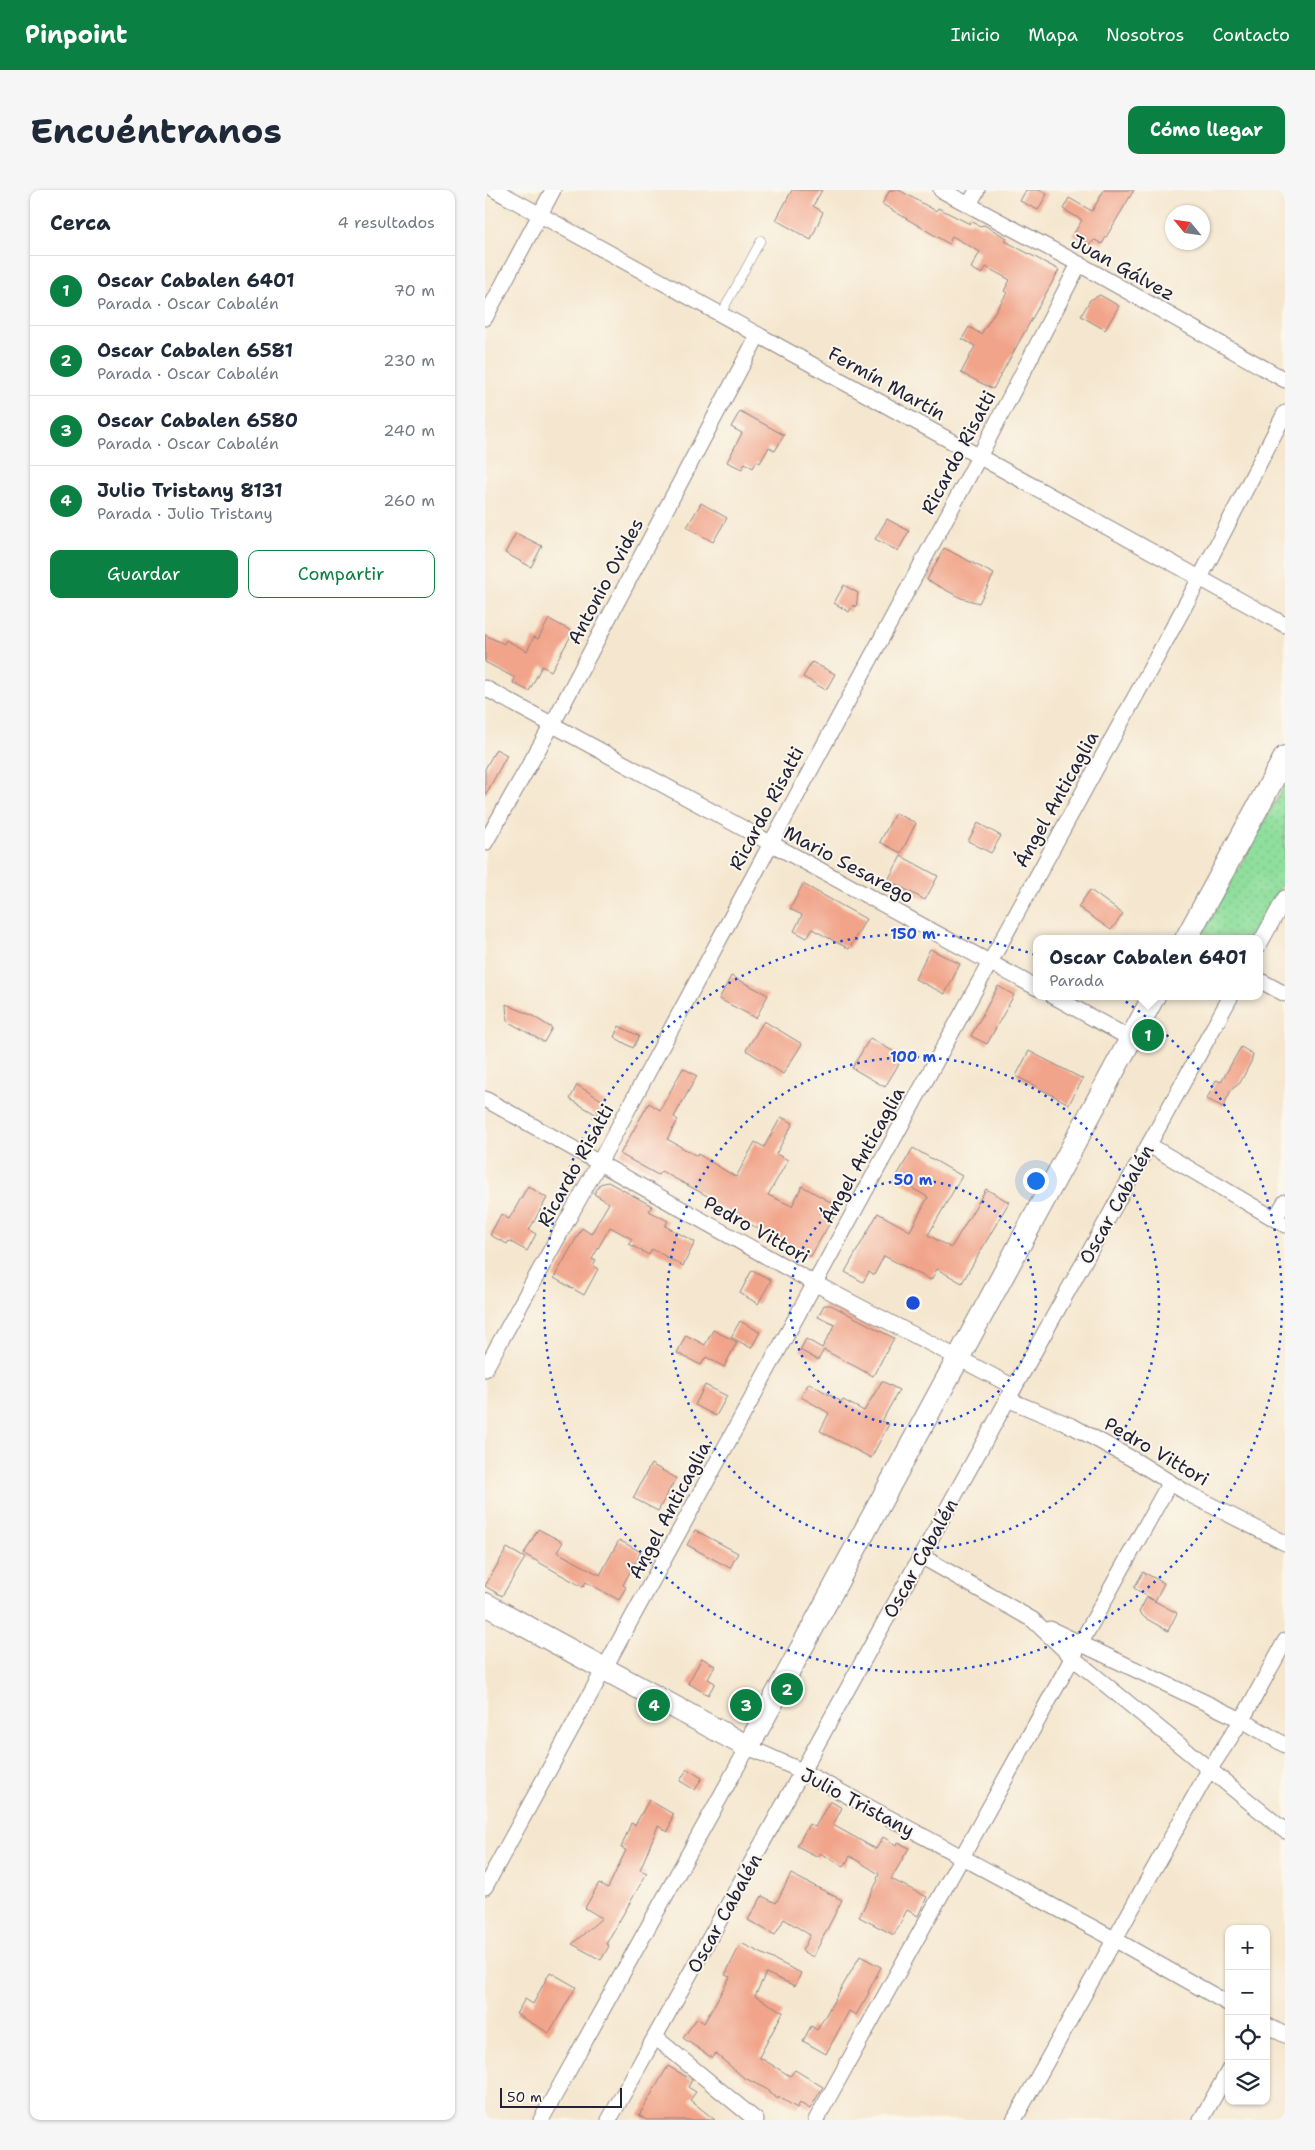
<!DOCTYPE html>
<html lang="es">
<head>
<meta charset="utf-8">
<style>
	:root { --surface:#fff; --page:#f6f6f7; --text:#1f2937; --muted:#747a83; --line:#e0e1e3; --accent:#0b8043 }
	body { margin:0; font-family:"Shantell Sans",sans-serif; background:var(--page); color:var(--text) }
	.controls { position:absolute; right:15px; bottom:15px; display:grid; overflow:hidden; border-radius:10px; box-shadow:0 1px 4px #0004 }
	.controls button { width:45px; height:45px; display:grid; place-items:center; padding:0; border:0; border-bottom:1px solid var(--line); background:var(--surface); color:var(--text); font:25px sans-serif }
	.compass { position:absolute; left:680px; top:15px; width:45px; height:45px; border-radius:50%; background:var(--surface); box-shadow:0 1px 4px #0004; rotate:299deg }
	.scale { position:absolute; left:15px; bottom:12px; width:122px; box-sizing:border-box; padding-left:5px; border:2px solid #22223b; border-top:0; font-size:14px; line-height:18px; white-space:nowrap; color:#22223b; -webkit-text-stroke:4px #fbf7ec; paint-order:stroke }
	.you { position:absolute; left:550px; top:990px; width:18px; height:18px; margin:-12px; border:4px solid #fff; border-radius:50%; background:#1a73e8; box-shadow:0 0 0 8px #1a73e833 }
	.badge { display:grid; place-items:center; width:32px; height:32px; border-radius:50%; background:var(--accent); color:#fff; font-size:16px; font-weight:700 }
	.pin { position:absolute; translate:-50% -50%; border:2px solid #fff; box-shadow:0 1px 5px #0006 }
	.popup { position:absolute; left:548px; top:745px; width:230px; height:65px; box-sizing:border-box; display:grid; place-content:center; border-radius:10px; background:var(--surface); filter:drop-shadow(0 1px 4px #0005); font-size:16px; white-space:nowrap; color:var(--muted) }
	.popup b { font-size:19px; color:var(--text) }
	.popup::after { content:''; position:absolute; left:50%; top:100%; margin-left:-10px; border:10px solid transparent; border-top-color:var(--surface) }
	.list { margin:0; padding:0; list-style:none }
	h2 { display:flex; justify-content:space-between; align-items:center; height:65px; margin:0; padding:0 20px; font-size:21px }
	h2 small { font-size:16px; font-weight:400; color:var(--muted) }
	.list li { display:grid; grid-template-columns:32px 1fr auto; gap:15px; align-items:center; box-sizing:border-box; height:70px; padding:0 20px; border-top:1px solid var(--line) }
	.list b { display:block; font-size:19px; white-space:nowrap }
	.list p { margin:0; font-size:16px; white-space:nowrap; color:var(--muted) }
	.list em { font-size:16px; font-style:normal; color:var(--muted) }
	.actions { display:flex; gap:10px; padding:15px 20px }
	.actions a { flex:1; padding:11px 0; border:1px solid var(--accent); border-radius:10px; text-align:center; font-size:18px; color:var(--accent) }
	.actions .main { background:var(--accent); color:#fff }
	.icon { flex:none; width:28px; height:28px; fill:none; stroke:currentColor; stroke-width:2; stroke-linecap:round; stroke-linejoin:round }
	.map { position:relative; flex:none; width:800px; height:1930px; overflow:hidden; border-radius:10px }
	header { display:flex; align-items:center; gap:30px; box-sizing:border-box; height:70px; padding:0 25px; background:var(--accent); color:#fff }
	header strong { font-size:24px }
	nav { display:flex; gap:28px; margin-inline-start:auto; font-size:18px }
	.intro { display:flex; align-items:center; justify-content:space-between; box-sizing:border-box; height:120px; padding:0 30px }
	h1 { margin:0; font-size:35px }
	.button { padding:12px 22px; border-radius:10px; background:var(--accent); color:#fff; font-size:18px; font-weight:700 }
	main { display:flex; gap:30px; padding:0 30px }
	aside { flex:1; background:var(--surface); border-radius:10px; box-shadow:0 1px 4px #0004 }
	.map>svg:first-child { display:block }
	.grass { fill:url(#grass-dots); stroke:#59806c }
	.building { fill:#f1a48a }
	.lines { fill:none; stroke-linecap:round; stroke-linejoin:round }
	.service-casing { stroke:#8c8485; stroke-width:9 }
	.minor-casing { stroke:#8c8485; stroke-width:17 }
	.secondary-casing { stroke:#8c8485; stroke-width:24 }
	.service { stroke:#fff; stroke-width:8 }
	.minor { stroke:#fff; stroke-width:15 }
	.secondary { stroke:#fff; stroke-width:22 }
	.ring { fill:none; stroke:#1d4ed8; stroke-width:2.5; stroke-dasharray:2.5 5 }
	.labels { text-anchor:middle; stroke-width:4; stroke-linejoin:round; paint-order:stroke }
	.street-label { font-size:19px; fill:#22223b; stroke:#fbf7ec }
	.centre { fill:#1d4ed8; stroke:#fbf7ec; stroke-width:2.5 }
	.ring-label { font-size:15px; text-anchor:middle; font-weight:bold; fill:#1d4ed8; stroke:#fbf7ec; stroke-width:4; stroke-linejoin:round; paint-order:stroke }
</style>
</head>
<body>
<header>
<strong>Pinpoint</strong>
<nav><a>Inicio</a><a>Mapa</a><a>Nosotros</a><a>Contacto</a></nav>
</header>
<div class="intro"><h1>Encuéntranos</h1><a class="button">Cómo llegar</a></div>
<main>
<aside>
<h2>Cerca<small>4 resultados</small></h2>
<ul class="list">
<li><span class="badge">1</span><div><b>Oscar Cabalen 6401</b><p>Parada · Oscar Cabalén</p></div><em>70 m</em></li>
<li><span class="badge">2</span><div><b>Oscar Cabalen 6581</b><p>Parada · Oscar Cabalén</p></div><em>230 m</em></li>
<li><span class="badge">3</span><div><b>Oscar Cabalen 6580</b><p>Parada · Oscar Cabalén</p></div><em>240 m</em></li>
<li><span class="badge">4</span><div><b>Julio Tristany 8131</b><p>Parada · Julio Tristany</p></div><em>260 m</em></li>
</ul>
<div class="actions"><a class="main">Guardar</a><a>Compartir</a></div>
</aside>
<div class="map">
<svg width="800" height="1930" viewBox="0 0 800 1930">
	<defs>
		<pattern id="grass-dots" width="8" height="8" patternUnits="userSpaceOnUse" patternTransform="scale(1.25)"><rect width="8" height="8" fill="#90df9d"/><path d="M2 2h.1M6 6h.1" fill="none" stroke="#7cbf88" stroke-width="1.8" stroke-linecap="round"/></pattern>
	</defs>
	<rect width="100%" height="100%" fill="#fbf7ec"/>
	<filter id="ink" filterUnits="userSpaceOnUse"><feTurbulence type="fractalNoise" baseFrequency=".02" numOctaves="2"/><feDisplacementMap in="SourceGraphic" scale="10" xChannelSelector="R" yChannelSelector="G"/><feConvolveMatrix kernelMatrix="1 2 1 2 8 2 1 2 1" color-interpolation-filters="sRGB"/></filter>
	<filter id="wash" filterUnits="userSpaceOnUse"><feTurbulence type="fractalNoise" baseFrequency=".0096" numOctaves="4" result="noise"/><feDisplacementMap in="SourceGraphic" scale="20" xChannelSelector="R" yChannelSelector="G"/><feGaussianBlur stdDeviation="1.12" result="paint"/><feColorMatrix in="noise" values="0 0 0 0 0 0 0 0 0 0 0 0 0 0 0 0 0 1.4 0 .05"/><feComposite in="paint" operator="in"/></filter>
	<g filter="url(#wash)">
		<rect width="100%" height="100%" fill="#f5e7cf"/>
		<!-- grass -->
		<polygon class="grass" points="800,594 800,689 766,749 715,749"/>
		<g id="blocks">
			<!-- building -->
			<g class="building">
				<polygon points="307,0 337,0 328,16 338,22 326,50 291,30"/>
				<polygon points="405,0 414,0 451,21 453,18 485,34 486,31 495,36 499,35 522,48 520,51 574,80 508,199 476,183 490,156 477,149 484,137 496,144 522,103 519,101 525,90 501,77 497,84 486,78 495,62 467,46 464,54 397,14"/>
				<polygon points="541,0 554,0 562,4 553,20 535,11"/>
				<polygon points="619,0 649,0 617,54 610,50 604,54 588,45 597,30 578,19 584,8 607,21"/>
				<polygon points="615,105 634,116 620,140 596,126 605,110"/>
				<polygon points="255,221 299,245 290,261 284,257 275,273 272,271 268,278 260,273 257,279 242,272 257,243 246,237"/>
				<polygon points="216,313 242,328 228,352 202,337"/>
				<polygon points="402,329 424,341 413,361 390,349"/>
				<polygon points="31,343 57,356 46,377 20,363"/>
				<polygon points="459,358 509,384 494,413 476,408 442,390"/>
				<polygon points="359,395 373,403 371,417 368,415 364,422 349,413"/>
				<polygon points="64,429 88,442 66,481 57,476 44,501 28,493 30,488 0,472 0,445 19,454 21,450 42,461 49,447 53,449"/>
				<polygon points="327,472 350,484 341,500 318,487"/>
				<polygon points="11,559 22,565 0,606 0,579"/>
				<polygon points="410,623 431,633 416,663 395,652"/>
				<polygon points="493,633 516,646 506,663 483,651"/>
				<polygon points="416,666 453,686 440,710 403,690"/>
				<polygon points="318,694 381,729 364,759 327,739 322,748 309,741 317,725 305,719"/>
				<polygon points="605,700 638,724 626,740 593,717"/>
				<polygon points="445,759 475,774 460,804 430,789"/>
				<polygon points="246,786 283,805 271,828 234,809"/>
				<polygon points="513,796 529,805 502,854 486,846"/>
				<polygon points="21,814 46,825 67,838 59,852 22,831"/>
				<polygon points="279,831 317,854 298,884 261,860"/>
				<polygon points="134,836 154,846 148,858 129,847"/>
				<polygon points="385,848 418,867 400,897 367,878"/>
				<polygon points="756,857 768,864 766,872 755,893 746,900 738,917 722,909 731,890 736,892"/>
				<polygon points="544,861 598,889 584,914 531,886"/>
				<polygon points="198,878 212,886 189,927 193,930 182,949 212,966 213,964 251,987 270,952 279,957 296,927 308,933 291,964 303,970 283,1005 307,1016 317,996 354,1017 326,1066 319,1066 302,1056 303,1054 247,1025 226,1012 228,1009 176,981 173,985 135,964 164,913 175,920"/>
				<polygon points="92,895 120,912 112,925 85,909"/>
				<polygon points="428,958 477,986 443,1045 466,1058 501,999 524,1012 477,1093 452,1079 446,1090 399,1066 389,1085 384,1082 378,1092 360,1082 393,1023 425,1041 443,1007 410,989"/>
				<polygon points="123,992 167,1016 164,1021 183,1031 180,1036 210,1052 198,1076 167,1059 164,1065 144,1054 147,1049 125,1037 107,1069 111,1071 108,1076 113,1079 99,1105 69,1088 97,1038 106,1044 124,1013 109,1004 115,994"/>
				<polygon points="43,996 62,1008 44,1040 51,1044 42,1061 24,1051 22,1054 5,1045 16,1024 24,1029"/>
				<polygon points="267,1080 286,1090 273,1114 255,1103"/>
				<polygon points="339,1115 346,1115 409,1148 388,1186 339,1160 333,1170 315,1160 321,1149 337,1158 350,1135 333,1127"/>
				<polygon points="255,1131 275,1142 266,1158 246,1147"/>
				<polygon points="228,1140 252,1152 239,1177 221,1167 216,1175 192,1163 201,1145 220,1155"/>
				<polygon points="397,1191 414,1200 397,1231 404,1234 386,1268 335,1241 344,1223 316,1207 324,1193 357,1212 358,1210 379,1221"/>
				<polygon points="220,1195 242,1206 231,1226 210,1215"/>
				<polygon points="166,1274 191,1288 173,1321 148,1308"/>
				<polygon points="53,1339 78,1352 72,1362 115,1385 134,1350 156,1362 138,1395 141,1397 134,1410 101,1392 98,1397 39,1364"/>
				<polygon points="210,1340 253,1363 245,1378 202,1355"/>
				<polygon points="22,1358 40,1368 17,1406 0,1396"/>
				<polygon points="658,1382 679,1393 670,1411 649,1398"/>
				<polygon points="662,1407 692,1423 683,1441 660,1428 654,1422"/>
				<polygon points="217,1468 230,1476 223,1489 230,1493 223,1505 203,1493"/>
				<polygon points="202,1579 217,1588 210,1600 195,1591"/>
				<polygon points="164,1610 188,1624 183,1642 173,1636 155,1680 162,1683 121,1754 124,1756 116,1770 87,1754 117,1728 100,1718 114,1693 123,1698 141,1660 136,1658 146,1633 150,1635"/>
				<polygon points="345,1611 357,1618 348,1635 391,1659 398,1647 411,1655 413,1652 424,1658 406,1689 442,1707 433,1726 422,1720 409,1745 374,1727 393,1690 392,1689 394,1684 365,1666 359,1677 335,1663 333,1667 312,1656 324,1634 330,1637"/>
				<polygon points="306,1684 357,1710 328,1767 317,1761 325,1745 299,1729 290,1745 263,1730 277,1706 291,1713"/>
				<polygon points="256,1753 316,1783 310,1796 281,1783 270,1806 298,1822 274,1867 305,1886 310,1880 338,1897 325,1919 315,1913 312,1918 294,1907 293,1909 284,1903 283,1900 258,1887 230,1863 227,1868 198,1848 212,1828 219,1833 245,1787 240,1785"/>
				<polygon points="375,1766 396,1777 383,1802 384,1803 371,1825 364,1821 341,1864 318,1851 326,1836 332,1840"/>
				<polygon points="65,1782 91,1797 64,1843 31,1824 40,1809 48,1814"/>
				<polygon points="183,1876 207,1890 203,1897 211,1902 205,1910 230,1930 161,1930 154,1925"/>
			</g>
		</g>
	</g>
	<g filter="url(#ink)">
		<use href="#blocks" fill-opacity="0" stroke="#8c8485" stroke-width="1"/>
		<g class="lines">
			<!-- service casing -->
			<g class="service-casing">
				<polyline id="service" points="236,124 276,50"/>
			</g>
			<!-- minor casing -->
			<g class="minor-casing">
				<g id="minor">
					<polyline points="10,0 800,435"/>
					<polyline points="456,0 594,74 800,190"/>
					<polyline points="484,15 492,0"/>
					<polyline points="0,128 68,0"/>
					<polyline points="0,498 552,798"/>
					<polyline points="0,653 67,535 273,145"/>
					<polyline points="774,755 800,708"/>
					<polyline points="774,790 800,804"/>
					<polyline points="568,806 646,849"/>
					<polyline points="0,909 329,1093 529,1197"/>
					<polyline points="664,955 800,1035"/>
					<polyline points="790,1029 800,1012"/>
					<polyline points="0,1179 114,973 494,267 594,74"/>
					<polyline points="522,1209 589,1237 651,1271 702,1303 800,1353"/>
					<polyline points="436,1366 548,1430 588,1468 800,1641"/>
					<polyline points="565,1439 757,1530 800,1555"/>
					<polyline points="0,1697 715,388 800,223"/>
					<polyline points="781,1835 800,1845"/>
					<polyline points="170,1847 271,1930"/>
					<polyline points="56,1930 263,1557 317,1581 629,1749 744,1814"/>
					<polyline points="124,1930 746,806"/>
					<polyline points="331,1930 685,1292"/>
					<polyline points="529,1930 724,1580 757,1530 800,1451"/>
					<polyline points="716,1930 744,1880"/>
				</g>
			</g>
			<!-- secondary casing -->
			<g class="secondary-casing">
				<g id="secondary">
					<polyline points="701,749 800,567"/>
					<polyline points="0,1414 263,1557 669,806"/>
				</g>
			</g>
			<!-- service -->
			<use href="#service" class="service"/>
			<!-- minor -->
			<use href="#minor" class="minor"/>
			<!-- secondary -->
			<use href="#secondary" class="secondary"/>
		</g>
	</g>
	<!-- distance rings -->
	<g class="ring">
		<circle cx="428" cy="1113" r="123"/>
		<circle cx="428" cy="1113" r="246"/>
		<circle cx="428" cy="1113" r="369"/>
	</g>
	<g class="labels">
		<!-- street labels -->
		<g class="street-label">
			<text transform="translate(638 77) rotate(29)" y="7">Juan Gálvez</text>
			<text transform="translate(402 193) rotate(29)" y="7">Fermín Martín</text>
			<text transform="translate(473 262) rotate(-62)" y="7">Ricardo Risatti</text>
			<text transform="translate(120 391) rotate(-62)" y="7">Antonio Ovides</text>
			<text transform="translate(571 609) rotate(-61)" y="7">Ángel Anticaglia</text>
			<text transform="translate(281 618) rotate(-62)" y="7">Ricardo Risatti</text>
			<text transform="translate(364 674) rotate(28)" y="7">Mario Sesarego</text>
			<text transform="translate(377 965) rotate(-61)" y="7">Ángel Anticaglia</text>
			<text transform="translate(90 975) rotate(-61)" y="7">Ricardo Risatti</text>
			<text transform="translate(631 1014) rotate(-61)" y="7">Oscar Cabalén</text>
			<text transform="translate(272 1039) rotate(29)" y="7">Pedro Vittori</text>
			<text transform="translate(672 1261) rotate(30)" y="7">Pedro Vittori</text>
			<text transform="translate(184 1320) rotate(-62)" y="7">Ángel Anticaglia</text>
			<text transform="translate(435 1368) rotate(-61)" y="7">Oscar Cabalén</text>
			<text transform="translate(373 1612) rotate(28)" y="7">Julio Tristany</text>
			<text transform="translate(239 1723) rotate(-61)" y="7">Oscar Cabalén</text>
		</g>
	</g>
	<circle cx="428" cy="1113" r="8" class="centre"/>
	<g class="ring-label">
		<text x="428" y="749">150 m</text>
		<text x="428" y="872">100 m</text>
		<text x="428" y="995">50 m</text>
	</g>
</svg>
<div class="controls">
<button>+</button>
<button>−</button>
<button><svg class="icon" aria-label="locate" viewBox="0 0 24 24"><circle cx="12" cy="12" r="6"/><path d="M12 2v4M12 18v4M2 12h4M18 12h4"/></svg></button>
<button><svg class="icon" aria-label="layers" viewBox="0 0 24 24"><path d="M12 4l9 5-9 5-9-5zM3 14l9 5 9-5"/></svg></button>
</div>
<svg class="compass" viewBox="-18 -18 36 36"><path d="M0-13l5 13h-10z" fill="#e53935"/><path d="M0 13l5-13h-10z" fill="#747a83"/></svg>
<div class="scale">50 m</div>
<div class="you"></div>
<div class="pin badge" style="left:663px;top:845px">1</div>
<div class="popup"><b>Oscar Cabalen 6401</b>Parada</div>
<div class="pin badge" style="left:302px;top:1499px">2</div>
<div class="pin badge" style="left:261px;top:1515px">3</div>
<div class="pin badge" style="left:169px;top:1515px">4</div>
</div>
</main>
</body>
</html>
